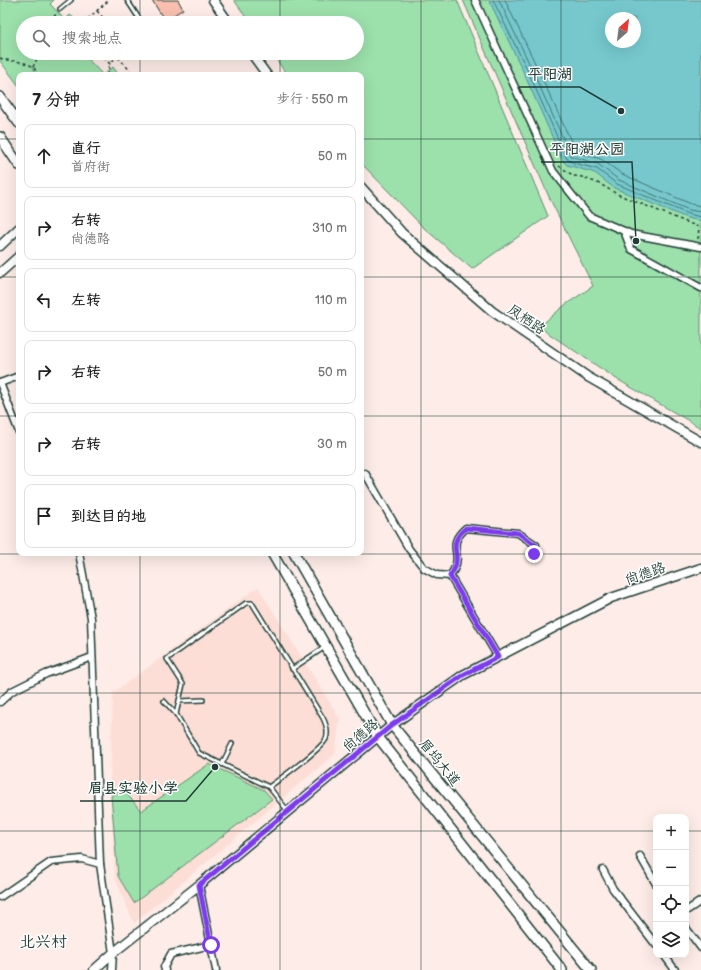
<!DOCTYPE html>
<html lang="zh">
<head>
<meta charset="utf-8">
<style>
	:root { --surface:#fff; --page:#f6f6f6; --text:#222; --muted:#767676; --line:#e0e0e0 }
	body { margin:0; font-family:"Balsamiq Sans","LXGW WenKai TC",sans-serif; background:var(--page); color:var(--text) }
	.controls { position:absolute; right:12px; bottom:12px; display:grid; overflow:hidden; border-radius:8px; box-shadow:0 4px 16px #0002 }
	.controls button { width:36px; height:36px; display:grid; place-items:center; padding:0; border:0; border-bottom:1px solid var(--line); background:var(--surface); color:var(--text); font:20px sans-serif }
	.compass { position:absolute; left:605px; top:12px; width:36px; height:36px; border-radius:50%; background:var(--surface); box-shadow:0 4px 16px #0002; rotate:28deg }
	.stop { position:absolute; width:12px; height:12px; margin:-9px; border:3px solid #7c3aed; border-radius:50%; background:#fff }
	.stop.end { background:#7c3aed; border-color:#fff; box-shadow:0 1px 4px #0008 }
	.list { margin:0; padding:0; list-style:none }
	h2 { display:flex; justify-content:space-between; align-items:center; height:52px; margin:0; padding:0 16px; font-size:17px }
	h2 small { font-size:13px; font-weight:400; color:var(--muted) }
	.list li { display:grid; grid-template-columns:26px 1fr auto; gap:12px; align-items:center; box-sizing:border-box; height:64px; margin:0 8px 8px; padding:0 8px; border:1px solid var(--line); border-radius:8px }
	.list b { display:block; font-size:15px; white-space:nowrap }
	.list p { margin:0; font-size:13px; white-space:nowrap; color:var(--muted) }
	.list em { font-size:13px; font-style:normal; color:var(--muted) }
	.icon { flex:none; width:22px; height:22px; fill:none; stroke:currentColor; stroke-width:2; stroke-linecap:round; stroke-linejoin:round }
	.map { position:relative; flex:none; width:701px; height:970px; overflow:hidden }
	.search { position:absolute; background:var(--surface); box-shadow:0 4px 16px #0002; left:16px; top:16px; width:348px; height:44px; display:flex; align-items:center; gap:10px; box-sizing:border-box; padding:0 14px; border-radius:22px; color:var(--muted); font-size:15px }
	.panel { position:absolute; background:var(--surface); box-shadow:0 4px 16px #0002; left:16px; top:72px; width:348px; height:484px; border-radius:8px }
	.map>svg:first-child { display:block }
	.built { fill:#fcded6 }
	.green { fill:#9ce0ab; stroke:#5e8e70; fill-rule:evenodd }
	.water { fill:#76c8cd; stroke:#539090; fill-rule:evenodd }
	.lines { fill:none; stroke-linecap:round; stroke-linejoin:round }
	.shore { stroke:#427571; stroke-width:1 }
	.building { fill:#f9bfaf; stroke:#1f3d34 }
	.service-casing { stroke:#1f3d34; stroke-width:6 }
	.minor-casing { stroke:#1f3d34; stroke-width:9 }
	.tertiary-casing { stroke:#1f3d34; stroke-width:11 }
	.secondary-casing { stroke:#1f3d34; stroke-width:12 }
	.path { stroke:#1f3d34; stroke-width:1.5; stroke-dasharray:3 3; stroke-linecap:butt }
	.service { stroke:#fff; stroke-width:3 }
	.minor { stroke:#fff; stroke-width:6 }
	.tertiary { stroke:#fff; stroke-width:8 }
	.secondary { stroke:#fff; stroke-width:9 }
	.route { stroke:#7c3aed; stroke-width:5 }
	.grid { fill:none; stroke:#1f3d34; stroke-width:1; stroke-opacity:0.55 }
	.labels { text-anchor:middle; stroke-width:3; stroke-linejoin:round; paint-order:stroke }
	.street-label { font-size:14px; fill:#1f3d34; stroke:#fff }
	.quarter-label { font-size:16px; fill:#1f3d34; stroke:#fff }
	.leader { fill:none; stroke:#1f3d34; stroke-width:1.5 }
	.callout-dot { fill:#1f3d34; stroke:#fff; stroke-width:1.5 }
	.callout-label { font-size:15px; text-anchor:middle; font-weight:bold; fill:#1f3d34; stroke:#fff; stroke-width:3; stroke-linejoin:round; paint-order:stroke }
</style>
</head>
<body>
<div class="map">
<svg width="701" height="970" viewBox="0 0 701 970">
	<rect width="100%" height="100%" fill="#fdece7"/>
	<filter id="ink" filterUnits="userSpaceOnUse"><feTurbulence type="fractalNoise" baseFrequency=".025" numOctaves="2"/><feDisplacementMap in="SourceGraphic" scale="8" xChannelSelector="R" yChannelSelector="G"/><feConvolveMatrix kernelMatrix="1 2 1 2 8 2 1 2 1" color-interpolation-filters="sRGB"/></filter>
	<g filter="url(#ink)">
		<!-- built -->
		<polygon class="built" points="258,587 340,719 335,754 134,923 115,878 110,780 113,693"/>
		<!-- green -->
		<g class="green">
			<polygon points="2,0 54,0 50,4 65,20 70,15 80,23 23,23 23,53 82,53 103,75 113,67 119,75 19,75 19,86 0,61 0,1"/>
			<polygon points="234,0 457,0 548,216 472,269 424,228 361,163 361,75 287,75 272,53 357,53 357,23 250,23"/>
			<path d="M463,0H701V428L615,378L539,327L565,305L593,286L549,197ZM611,18H635V42H611Z"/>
			<polygon points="209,764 264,790 272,799 134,903 118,876 111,796 123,789 141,811"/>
		</g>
		<!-- water -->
		<path class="water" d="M489,0H701V221L687,218L614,188L595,173L567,165L563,161L522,69ZM611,18H635V42H611Z"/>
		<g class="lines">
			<!-- shore -->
			<g class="shore">
				<polyline points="493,0 526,67 567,159 574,163 597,169 617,184 688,214 701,217"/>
				<polyline points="499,0 530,65 571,156 598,164 619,180 689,210 701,212"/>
				<polyline points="505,0 535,63 576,152 601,159 622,174 691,204 701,206"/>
			</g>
		</g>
		<!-- building -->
		<polygon class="building" points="152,0 178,0 183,9 165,21"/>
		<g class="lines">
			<!-- service casing -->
			<g class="service-casing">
				<g id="service">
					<polyline points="127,0 142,23"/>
					<polyline points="60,9 71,0"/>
					<polyline points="292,669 325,647"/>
					<polyline points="164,701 176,714 199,753 269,787 287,810"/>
					<polyline points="179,701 203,700"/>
					<path d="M176,714L183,684L167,659L246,603H252L323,718C326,724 329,731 326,739C322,748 280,779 269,787"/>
					<polyline points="222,764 232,744"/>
				</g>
			</g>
			<!-- minor casing -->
			<g class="minor-casing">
				<g id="minor">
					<polyline points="475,0 553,171 589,216 631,234 701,247"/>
					<polyline points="624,231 631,249 701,288"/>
					<polyline points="0,383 19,432"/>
					<polyline points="0,383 19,376"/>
					<path d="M365,473L409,549L424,568L437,575L450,576C452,573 454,570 455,567C462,552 446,545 466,528L518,533L536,545L534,554"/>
					<polyline points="79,553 91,618 100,864 113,953 112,970"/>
					<polyline points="450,576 498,657"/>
					<polyline points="0,702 12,691 46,674 92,657"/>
					<polyline points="640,856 656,884"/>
					<polyline points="603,870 613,889 656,945"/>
					<polyline points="199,885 216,970"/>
					<polyline points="0,897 51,862 82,859 100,864"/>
					<polyline points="686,911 701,901"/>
					<polyline points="686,928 701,948"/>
					<polyline points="664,955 675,970"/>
					<polyline points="165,970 164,967 171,954 211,945"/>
				</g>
			</g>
			<!-- tertiary casing -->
			<g class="tertiary-casing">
				<g id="tertiary">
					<polyline points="213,0 229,23"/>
					<polyline points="251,53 267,75"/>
					<polyline points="361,187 402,233 492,311 588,377 701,442"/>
					<polyline points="0,246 19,228"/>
					<polyline points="0,273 19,256"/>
					<polyline points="94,970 113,953 199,885 392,725 463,675 611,598 701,568"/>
				</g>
			</g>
			<!-- secondary casing -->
			<g class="secondary-casing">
				<g id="secondary">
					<polyline points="0,97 19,123"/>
					<polyline points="0,137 19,165"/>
					<polyline points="272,553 378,737 562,970"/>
					<polyline points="294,553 392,725 591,970"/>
				</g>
			</g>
			<!-- path -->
			<g class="path">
				<polyline points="97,11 108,23"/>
				<polyline points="54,23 54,17 56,14"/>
				<polyline points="83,23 109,0"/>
				<polyline points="100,23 104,19"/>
				<polyline points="100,53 110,64 116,57"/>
				<polyline points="120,53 117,56 134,75"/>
				<path d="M0,58C10,62 24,60 33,67C35,69 37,73 39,75"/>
				<polyline points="33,67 40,53"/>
				<polyline points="109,75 108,71 110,64"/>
				<polyline points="559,166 574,176 582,177 600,184 617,194 701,228"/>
				<polyline points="698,239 699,227"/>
			</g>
			<!-- service -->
			<use href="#service" class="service"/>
			<!-- minor -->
			<use href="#minor" class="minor"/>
			<!-- tertiary -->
			<use href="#tertiary" class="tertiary"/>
			<!-- secondary -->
			<use href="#secondary" class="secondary"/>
		</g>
	</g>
	<g class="lines" filter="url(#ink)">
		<!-- route -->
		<path class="route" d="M211,945L199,885L392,725L463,675L498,657L450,576C452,573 454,570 455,567C461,552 446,545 466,528L518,533L536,545L534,554"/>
	</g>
	<!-- grid -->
	<path class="grid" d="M140,0V23M280,0V23M421,0V970M561,0V970M140,53V75M280,53V75M0,139H19M361,139H701M0,277H19M361,277H701M0,416H19M361,416H701M140,553V970M280,553V970M0,554H701M0,693H701M0,831H656M686,831H701"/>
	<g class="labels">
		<!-- street labels -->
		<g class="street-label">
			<text transform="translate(527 319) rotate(34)" y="5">凤栖路</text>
			<text transform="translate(645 573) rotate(-19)" y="5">尚德路</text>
			<text transform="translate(360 735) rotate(-40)" y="5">尚德路</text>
			<text transform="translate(440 762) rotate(51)" y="5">眉坞大道</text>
		</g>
		<!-- quarter labels -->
		<g class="quarter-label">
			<text x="43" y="947">北兴村</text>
		</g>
	</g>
	<!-- callouts -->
	<path class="leader" d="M621 111L580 87H519M636 241L632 162H541M215 767L186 801H80"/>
	<g class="callout-dot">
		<circle cx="621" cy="111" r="4"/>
		<circle cx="636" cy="241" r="4"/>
		<circle cx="215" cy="767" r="4"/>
	</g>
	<g class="callout-label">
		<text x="550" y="79">平阳湖</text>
		<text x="587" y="154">平阳湖公园</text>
		<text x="133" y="793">眉县实验小学</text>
	</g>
</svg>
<div class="controls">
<button>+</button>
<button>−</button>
<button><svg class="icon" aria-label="locate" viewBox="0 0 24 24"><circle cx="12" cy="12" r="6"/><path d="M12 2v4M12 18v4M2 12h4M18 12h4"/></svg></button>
<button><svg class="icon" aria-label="layers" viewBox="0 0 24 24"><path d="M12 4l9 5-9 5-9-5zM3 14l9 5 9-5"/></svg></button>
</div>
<svg class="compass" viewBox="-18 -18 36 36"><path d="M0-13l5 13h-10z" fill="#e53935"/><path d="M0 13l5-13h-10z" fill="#767676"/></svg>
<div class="stop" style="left:211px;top:945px"></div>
<div class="stop end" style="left:534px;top:554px"></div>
<div class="search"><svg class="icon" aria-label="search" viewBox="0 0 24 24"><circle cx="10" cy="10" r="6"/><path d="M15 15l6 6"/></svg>搜索地点</div>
<section class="panel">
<h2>7 分钟<small>步行 · 550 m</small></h2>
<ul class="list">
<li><svg class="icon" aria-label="ahead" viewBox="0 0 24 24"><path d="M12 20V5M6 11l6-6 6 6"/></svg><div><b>直行</b><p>首府街</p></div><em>50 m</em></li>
<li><svg class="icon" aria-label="right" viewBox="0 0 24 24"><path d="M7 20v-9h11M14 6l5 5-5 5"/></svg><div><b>右转</b><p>尚德路</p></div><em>310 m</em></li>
<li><svg class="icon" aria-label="left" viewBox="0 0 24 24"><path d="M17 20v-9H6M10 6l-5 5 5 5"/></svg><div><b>左转</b></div><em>110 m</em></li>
<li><svg class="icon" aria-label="right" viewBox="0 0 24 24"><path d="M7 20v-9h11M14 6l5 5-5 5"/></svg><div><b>右转</b></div><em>50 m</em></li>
<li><svg class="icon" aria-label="right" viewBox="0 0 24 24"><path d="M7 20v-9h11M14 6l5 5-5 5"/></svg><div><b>右转</b></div><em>30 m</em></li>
<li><svg class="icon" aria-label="arrive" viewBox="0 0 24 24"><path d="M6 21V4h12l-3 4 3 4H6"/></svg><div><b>到达目的地</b></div></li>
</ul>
</section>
</div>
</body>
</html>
